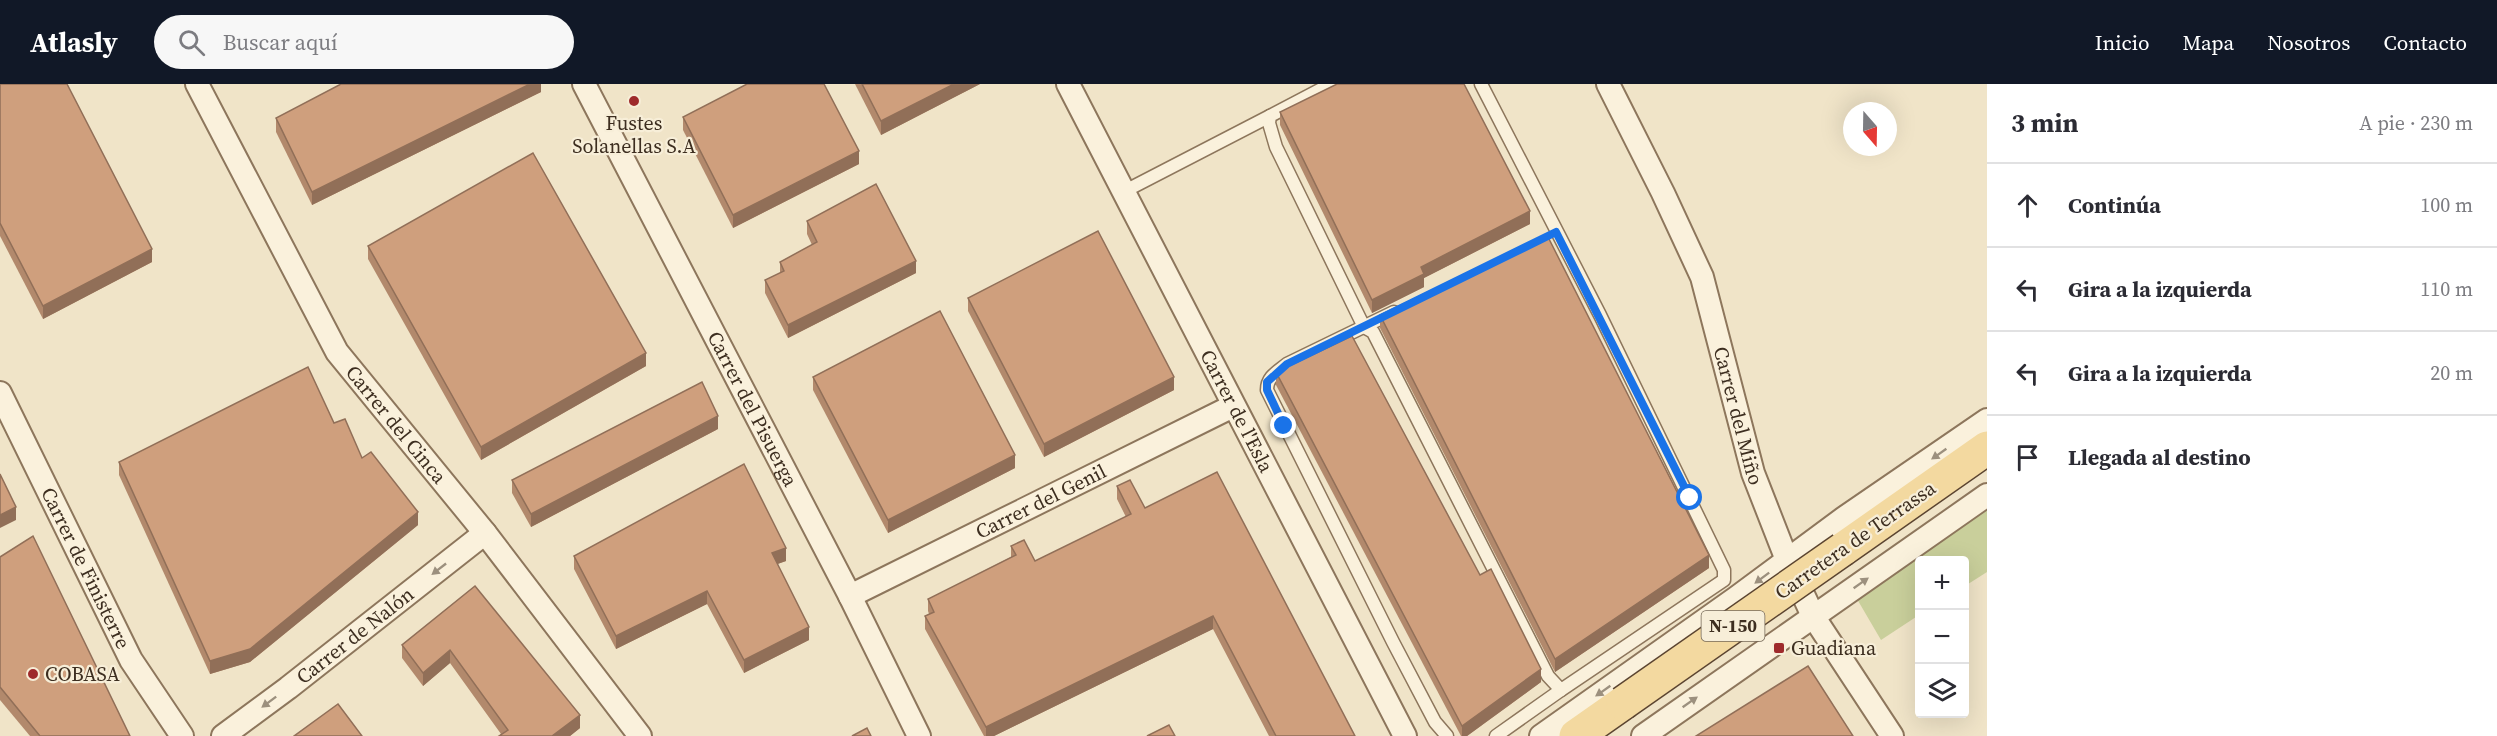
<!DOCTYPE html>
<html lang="es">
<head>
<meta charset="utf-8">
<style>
	:root { --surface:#fff; --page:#f7f7f7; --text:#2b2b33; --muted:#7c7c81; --line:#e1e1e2; --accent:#111827 }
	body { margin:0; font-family:"Source Serif 4",serif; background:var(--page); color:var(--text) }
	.controls { position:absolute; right:18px; bottom:18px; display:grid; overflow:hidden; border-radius:6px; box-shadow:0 6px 24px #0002 }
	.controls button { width:54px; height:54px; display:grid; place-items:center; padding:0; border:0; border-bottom:2px solid var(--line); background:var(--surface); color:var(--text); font:30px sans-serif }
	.compass { position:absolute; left:1843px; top:18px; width:54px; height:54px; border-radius:50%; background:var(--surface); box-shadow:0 6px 24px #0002; rotate:160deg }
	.stop { position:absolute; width:18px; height:18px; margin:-14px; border:4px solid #1a73e8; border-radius:50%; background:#fff }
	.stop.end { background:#1a73e8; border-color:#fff; box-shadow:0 2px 6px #0008 }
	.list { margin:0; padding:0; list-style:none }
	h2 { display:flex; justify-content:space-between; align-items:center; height:78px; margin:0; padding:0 24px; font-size:26px }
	h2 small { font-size:20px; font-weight:400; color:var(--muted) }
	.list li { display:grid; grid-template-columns:39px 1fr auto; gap:18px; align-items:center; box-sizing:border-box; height:84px; padding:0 24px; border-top:2px solid var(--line) }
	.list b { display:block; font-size:22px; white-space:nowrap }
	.list em { font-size:20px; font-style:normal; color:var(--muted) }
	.icon { flex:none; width:33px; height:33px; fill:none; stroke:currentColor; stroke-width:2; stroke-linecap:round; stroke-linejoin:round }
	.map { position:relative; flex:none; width:1987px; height:652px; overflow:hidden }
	header { display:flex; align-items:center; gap:36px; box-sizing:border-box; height:84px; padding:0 30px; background:var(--accent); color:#fff }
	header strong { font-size:28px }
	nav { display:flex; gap:33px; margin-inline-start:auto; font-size:21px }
	.search { width:420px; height:54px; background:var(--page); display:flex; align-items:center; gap:15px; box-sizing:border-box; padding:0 21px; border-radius:33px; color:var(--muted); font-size:22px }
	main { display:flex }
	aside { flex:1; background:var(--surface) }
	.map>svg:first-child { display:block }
	.green { fill:#c9cf9b }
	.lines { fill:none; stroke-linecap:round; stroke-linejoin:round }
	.service-casing { stroke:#8d765c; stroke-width:15 }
	.minor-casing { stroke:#8d765c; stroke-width:26 }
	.primary-casing { stroke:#5b4430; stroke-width:36 }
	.service { stroke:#faf1dc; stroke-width:12 }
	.minor { stroke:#faf1dc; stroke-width:22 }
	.primary { stroke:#f3d9a0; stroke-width:33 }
	.primary-bridge-casing { stroke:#5b4430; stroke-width:36; stroke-linecap:butt }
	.primary-bridge { stroke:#f3d9a0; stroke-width:33 }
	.wall { fill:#b2896c }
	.shaded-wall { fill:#916f58 }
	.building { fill:#cf9f7d; stroke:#916f58; stroke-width:1.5 }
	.oneway { fill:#9c907e }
	.route { stroke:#1a73e8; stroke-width:8 }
	.poi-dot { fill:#9e2a2b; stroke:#f7eed8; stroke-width:2 }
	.labels { text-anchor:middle; stroke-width:4.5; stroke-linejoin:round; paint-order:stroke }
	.shield { fill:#f7eed8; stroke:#756857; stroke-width:1.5 }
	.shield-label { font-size:18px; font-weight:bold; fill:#3d2e20 }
	.poi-label { font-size:20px; fill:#3d2e20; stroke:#f7eed8; text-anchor:start }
	.street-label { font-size:20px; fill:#3d2e20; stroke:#f7eed8 }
</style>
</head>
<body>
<header>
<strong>Atlasly</strong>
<div class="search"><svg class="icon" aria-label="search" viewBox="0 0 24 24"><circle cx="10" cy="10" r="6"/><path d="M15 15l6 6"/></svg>Buscar aquí</div>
<nav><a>Inicio</a><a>Mapa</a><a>Nosotros</a><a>Contacto</a></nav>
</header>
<main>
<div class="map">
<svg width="1987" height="652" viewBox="0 0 1987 652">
	<rect width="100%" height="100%" fill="#f0e4c8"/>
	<!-- green -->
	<polygon class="green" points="1987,424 1987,488 1965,502 1964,476 1920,476 1919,531 1881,556 1857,515"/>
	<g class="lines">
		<!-- service casing -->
		<g class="service-casing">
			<g id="service">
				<polyline points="1331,0 1270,32 1269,39 1276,63 1364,243 1373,248 1548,592 1561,606 1724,496 1724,486 1600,231 1481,0"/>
				<polyline points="1123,108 1270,32"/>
				<path d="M1394,228L1287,280C1277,288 1267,293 1267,306L1393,558L1435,638L1447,652"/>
				<polyline points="1496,652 1561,606"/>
			</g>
		</g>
		<!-- minor casing -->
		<g class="minor-casing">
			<g id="minor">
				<path id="s1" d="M197,0L337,268L485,449L640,652"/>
				<path id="s2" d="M584,0L850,512L919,652"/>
				<path id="s3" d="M1068,0L1405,652"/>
				<path id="s4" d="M1608,0L1663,109L1702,193L1753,389L1787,476L1813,532L1892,652"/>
				<path id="s5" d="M0,309L131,576L182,652"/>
				<path id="s6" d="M850,512L1233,322"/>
				<path id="s7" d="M223,652L288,604L485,449"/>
				<polyline points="1541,652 1736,514 1844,434 1987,336"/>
				<polyline points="1643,652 1987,411"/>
			</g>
		</g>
		<!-- primary casing -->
		<g class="primary-casing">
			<g id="primary">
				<polyline points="1843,465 1987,364"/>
				<polyline points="1576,652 1623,619"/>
			</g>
		</g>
		<!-- service -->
		<use href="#service" class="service"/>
		<!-- minor -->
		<use href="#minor" class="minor"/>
		<!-- primary -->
		<use href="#primary" class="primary"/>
		<!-- primary-bridge casing -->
		<g class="primary-bridge-casing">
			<polyline id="primary-bridge" points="1623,619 1843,465"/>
		</g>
		<!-- primary-bridge -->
		<use href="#primary-bridge" class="primary-bridge"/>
	</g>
	<!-- wall -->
	<g class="wall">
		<polygon points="0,0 152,178 43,235 0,152"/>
		<polygon points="541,0 541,8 312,121 276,48 276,34"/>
		<polygon points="855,0 980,0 881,51"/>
		<polygon points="1280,28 1530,140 1424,194 1424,203 1372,229 1280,41"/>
		<polygon points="683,33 859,80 733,144 683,46"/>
		<polygon points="807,137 916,189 788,254 765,209 765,196 780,189 780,178 812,161 807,150"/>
		<polygon points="368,162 646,282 481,376 368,175"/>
		<polygon points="968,214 1174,306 1044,373 968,227"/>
		<polygon points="1380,231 1709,484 1555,588 1380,244"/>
		<polygon points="1276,288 1480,491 1541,598 1467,652 1461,652 1276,301"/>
		<polygon points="813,293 1015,384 888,449 813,306"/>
		<polygon points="334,339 418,441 250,578 210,590 119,391 119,378"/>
		<polygon points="718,345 531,443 512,409 512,396"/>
		<polygon points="1117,402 1145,424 1355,652 1269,652 1213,545 994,652 984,652 925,545 925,532 929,530 928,527 928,515 1011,473 1011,462 1035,477 1126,433 1117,415"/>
		<polygon points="574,472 786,477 777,480 809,556 744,589 707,520 616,565 574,485"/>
		<polygon points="0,473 130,652 30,652 0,616"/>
		<polygon points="475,502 580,644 570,652 499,652 501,650 450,579 423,602 402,574 402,561"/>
	</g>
	<!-- shaded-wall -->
	<g class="shaded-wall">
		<polygon points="530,0 541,0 541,8 312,121 312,108"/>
		<polygon points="954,0 980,0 881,51 881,37"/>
		<polygon points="859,67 859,80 733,144 733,131"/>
		<polygon points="1530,127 1530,140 1424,194 1424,203 1372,229 1372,216 1421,183"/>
		<polygon points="152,165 152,178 43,235 43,222"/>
		<polygon points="916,177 916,189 788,254 788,241"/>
		<polygon points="646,269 646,282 481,376 481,363"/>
		<polygon points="1174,293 1174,306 1044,373 1044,360"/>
		<polygon points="718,332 718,345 531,443 531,430"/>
		<polygon points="1015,371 1015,384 888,449 888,436"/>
		<polygon points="16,423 16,436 0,444 0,431"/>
		<polygon points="418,428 418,441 250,578 210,590 210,577"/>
		<polygon points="786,464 786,477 772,482 772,469"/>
		<polygon points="1709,471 1709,484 1555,588 1555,575"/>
		<polygon points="707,507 707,520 616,565 616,552"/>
		<polygon points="1213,532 1213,545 994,652 986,652 986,643"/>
		<polygon points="809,543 809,556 744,589 744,576"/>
		<polygon points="450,566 450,579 423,602 423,589"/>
		<polygon points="1541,585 1541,598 1467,652 1462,652 1462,642"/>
		<polygon points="580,631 580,644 570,652 552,652"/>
	</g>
	<!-- building -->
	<g class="building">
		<polygon points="0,0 67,0 152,165 43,222 0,139"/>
		<polygon points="341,0 530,0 312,108 276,34"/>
		<polygon points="747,0 824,0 859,67 733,131 683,33"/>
		<polygon points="862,0 954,0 881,37"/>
		<polygon points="1337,0 1464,0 1530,127 1421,183 1424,190 1372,216 1280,28"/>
		<polygon points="533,69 646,269 481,363 368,162"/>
		<polygon points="876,100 916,177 788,241 765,196 784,187 780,178 817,158 807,137"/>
		<polygon points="1098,147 1174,293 1044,360 968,214"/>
		<polygon points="1547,151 1709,471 1555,575 1380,231"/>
		<polygon points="940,227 1015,371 888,436 813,293"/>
		<polygon points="1352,252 1480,491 1491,485 1541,585 1462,642 1276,288"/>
		<polygon points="308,283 334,339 345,335 362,374 371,368 418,428 250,565 210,577 119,378"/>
		<polygon points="702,298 718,332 531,430 512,396"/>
		<polygon points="744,380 786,464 772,469 809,543 744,576 707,507 616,552 574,472"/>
		<polygon points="1217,388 1355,652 1276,652 1213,532 986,643 925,532 934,528 928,515 1016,471 1011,462 1024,456 1035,477 1131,430 1117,402 1130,396 1145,424"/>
		<polygon points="0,390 16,423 0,431"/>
		<polygon points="33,452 130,652 40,652 0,603 0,473"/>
		<polygon points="475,502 580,631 552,652 499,652 508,646 450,566 423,589 402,561"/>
		<polygon points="1808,582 1853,652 1696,652"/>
		<polygon points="338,620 362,652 294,652"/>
		<polygon points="1169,641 1175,652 1147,652"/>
		<polygon points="867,644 871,652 852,652"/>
	</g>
	<!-- one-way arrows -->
	<defs><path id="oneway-solid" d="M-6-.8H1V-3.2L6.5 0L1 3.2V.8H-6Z" transform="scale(1.5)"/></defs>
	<g class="oneway">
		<use href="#oneway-solid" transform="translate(1939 370) rotate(145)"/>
		<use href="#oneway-solid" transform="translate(439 485) rotate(142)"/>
		<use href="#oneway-solid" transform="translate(1762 494) rotate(143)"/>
		<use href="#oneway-solid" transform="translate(1861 499) rotate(-35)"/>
		<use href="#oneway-solid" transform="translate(1603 607) rotate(145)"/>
		<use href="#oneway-solid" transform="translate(269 618) rotate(143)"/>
		<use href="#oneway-solid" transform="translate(1690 618) rotate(-35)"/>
	</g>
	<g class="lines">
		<!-- route -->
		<polyline class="route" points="1284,342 1267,306 1267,298 1287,280 1556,148 1690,414"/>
	</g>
	<!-- markers -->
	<g class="poi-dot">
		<circle cx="634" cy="17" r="6"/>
		<rect x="1773" y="558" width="12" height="12" rx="3"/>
		<circle cx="33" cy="590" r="6"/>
	</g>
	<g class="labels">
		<!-- shield labels -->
		<rect class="shield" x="1701.5" y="527" width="63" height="30" rx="4.5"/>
		<g class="shield-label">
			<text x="1733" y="548">N-150</text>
		</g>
		<!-- poi labels -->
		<g class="poi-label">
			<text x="634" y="46" text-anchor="middle">Fustes<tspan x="634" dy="23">Solanellas S.A</tspan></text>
			<text x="1791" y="571">Guadiana</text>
			<text x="45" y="597">COBASA</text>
		</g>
		<!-- street labels -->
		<g class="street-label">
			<text dy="7" stroke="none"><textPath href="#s2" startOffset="366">Carrer del Pisuerga</textPath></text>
			<text dy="7" stroke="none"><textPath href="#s3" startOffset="368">Carrer de l'Esla</textPath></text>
			<text dy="7" stroke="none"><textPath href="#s4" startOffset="358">Carrer del Miño</textPath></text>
			<text dy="7" stroke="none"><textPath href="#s1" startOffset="396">Carrer del Cinca</textPath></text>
			<text dy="7" stroke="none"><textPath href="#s6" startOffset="213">Carrer del Genil</textPath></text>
			<text transform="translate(1855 456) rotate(-35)" y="7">Carretera de Terrassa</text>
			<text dy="7" stroke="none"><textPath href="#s5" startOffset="195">Carrer de Finisterre</textPath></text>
			<text dy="7" stroke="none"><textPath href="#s7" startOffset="166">Carrer de Nalón</textPath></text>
		</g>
	</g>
</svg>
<div class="controls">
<button>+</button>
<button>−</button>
<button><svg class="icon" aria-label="layers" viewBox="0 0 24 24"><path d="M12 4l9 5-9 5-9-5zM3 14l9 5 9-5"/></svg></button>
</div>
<svg class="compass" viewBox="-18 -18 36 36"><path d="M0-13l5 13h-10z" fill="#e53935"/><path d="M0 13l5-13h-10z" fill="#7c7c81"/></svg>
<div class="stop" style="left:1690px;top:414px"></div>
<div class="stop end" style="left:1284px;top:342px"></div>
</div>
<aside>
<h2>3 min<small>A pie · 230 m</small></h2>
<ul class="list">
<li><svg class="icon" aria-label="ahead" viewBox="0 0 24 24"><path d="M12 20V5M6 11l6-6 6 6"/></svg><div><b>Continúa</b></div><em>100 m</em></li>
<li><svg class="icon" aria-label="left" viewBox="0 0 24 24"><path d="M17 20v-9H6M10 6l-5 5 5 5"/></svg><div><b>Gira a la izquierda</b></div><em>110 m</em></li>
<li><svg class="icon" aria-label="left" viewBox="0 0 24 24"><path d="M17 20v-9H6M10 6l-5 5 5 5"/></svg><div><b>Gira a la izquierda</b></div><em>20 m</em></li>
<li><svg class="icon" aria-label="arrive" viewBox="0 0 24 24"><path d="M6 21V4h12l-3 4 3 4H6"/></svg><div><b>Llegada al destino</b></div></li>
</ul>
</aside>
</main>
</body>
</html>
